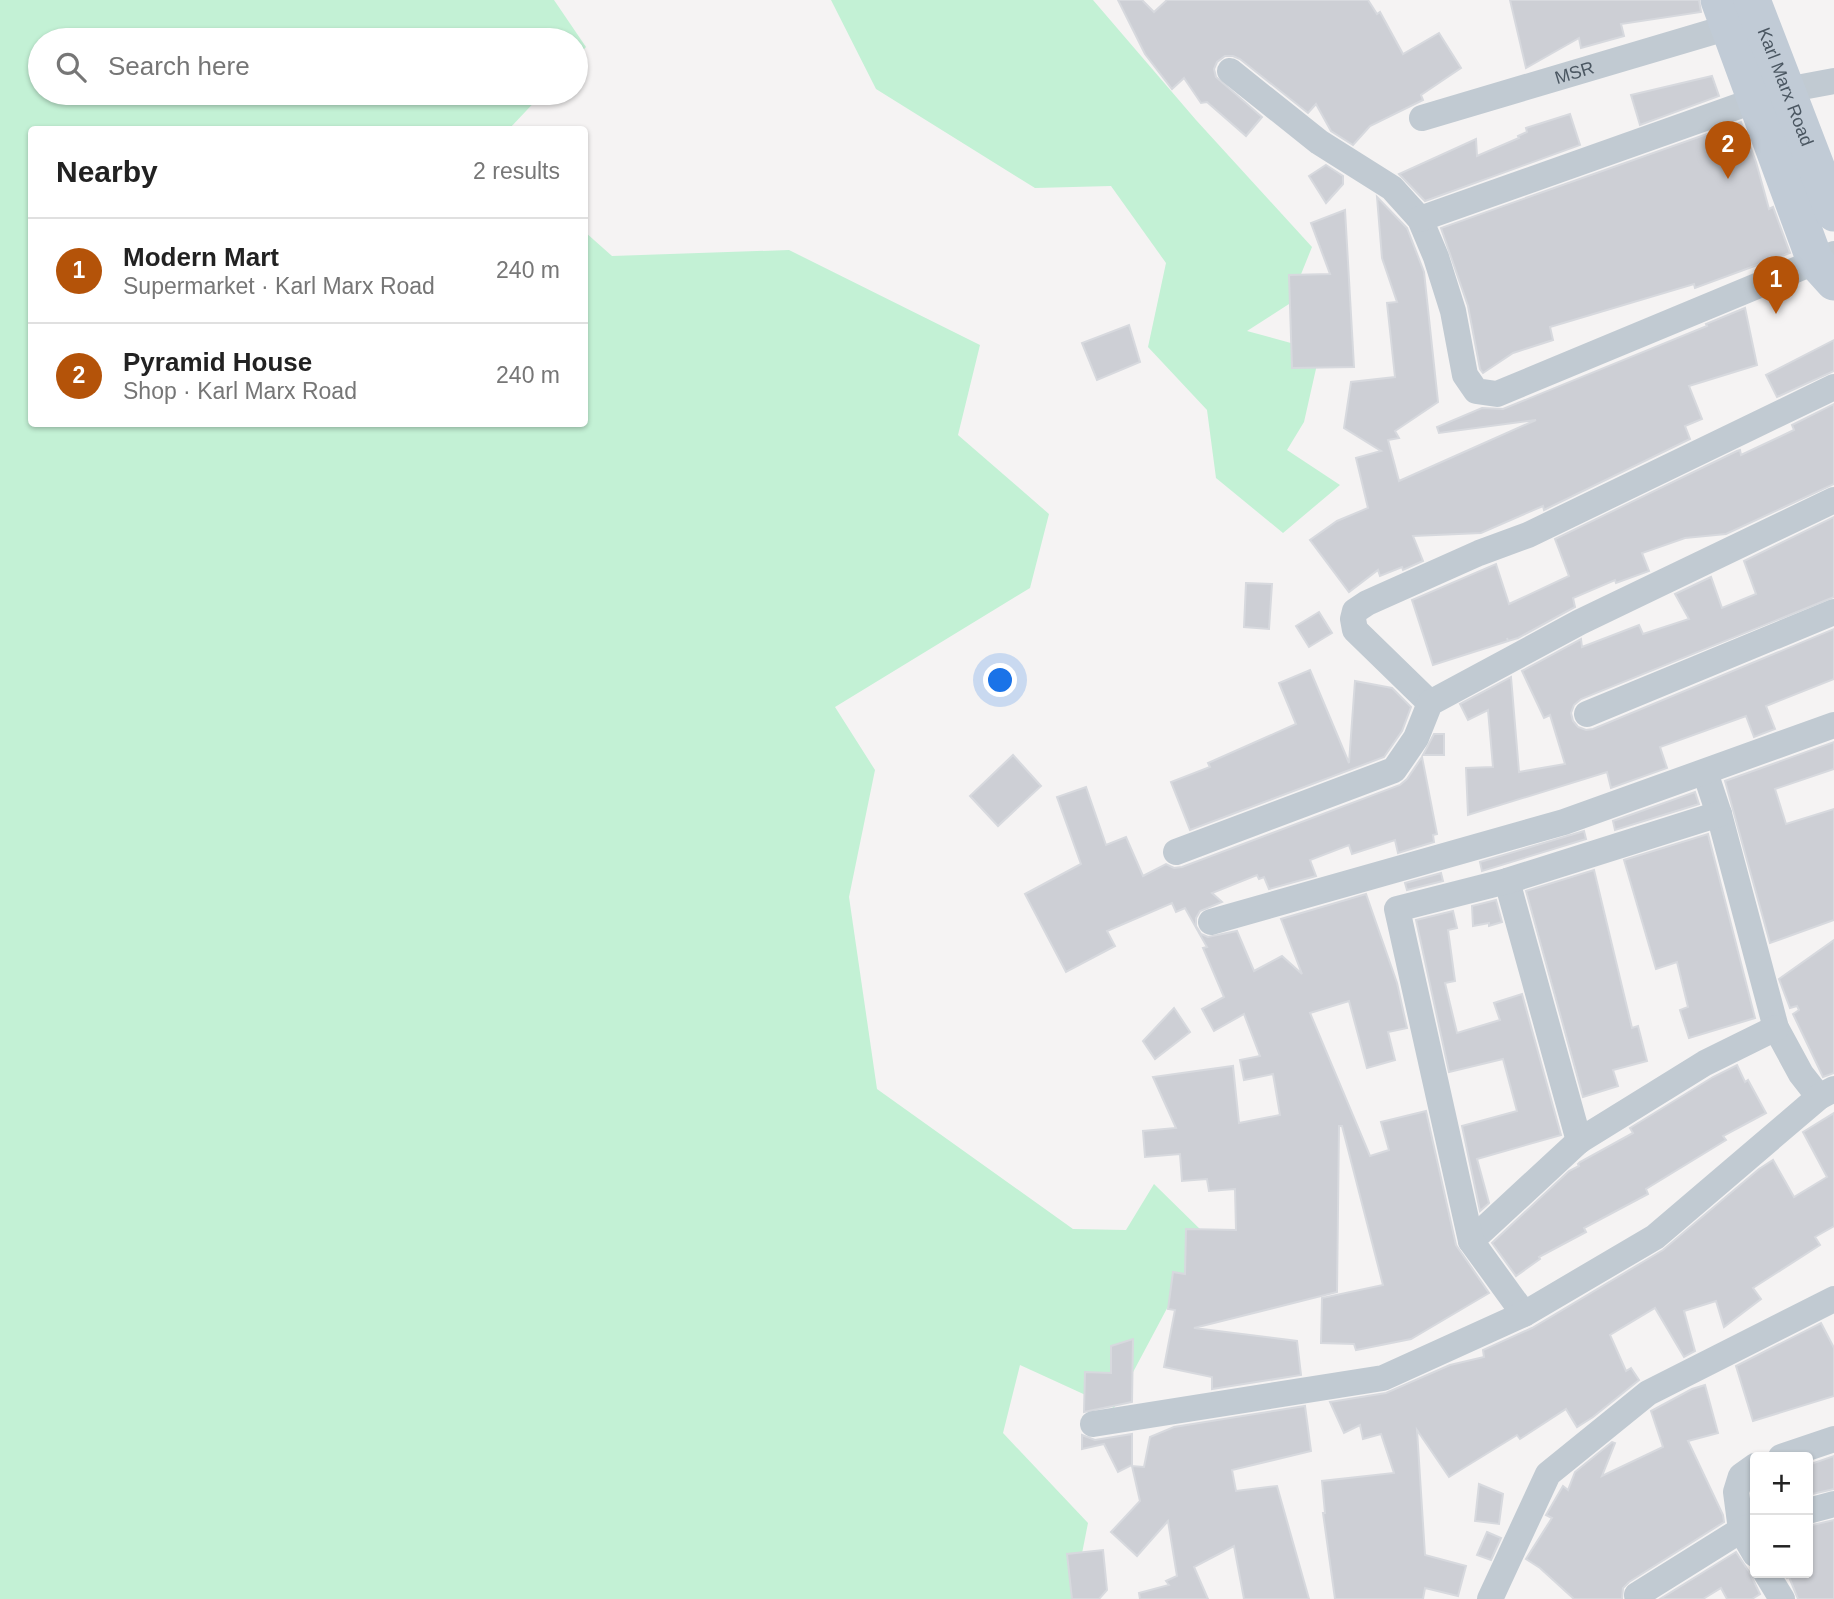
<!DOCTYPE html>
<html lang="en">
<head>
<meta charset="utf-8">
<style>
	:root { --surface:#fff; --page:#f2f2f2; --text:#222; --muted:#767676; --line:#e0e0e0; --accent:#b45309 }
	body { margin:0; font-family:Helvetica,sans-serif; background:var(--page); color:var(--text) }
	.controls { position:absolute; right:21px; bottom:21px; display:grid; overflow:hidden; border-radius:7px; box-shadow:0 2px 5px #0004 }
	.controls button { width:63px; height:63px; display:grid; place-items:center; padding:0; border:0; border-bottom:2px solid var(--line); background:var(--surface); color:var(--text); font:35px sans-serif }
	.you { position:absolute; left:1001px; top:681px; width:24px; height:24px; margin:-18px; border:5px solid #fff; border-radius:50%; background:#1a73e8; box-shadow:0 0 0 10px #1a73e833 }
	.badge { display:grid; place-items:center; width:46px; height:46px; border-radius:50%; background:var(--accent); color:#fff; font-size:23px; font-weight:700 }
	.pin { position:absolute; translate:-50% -58px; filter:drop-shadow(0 2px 4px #0008) }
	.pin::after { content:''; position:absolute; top:37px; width:24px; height:21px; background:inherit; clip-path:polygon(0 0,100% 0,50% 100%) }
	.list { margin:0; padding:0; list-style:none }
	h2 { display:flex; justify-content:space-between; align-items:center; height:91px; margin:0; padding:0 28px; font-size:30px }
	h2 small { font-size:23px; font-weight:400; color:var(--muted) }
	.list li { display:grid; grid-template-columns:46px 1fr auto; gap:21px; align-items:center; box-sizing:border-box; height:105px; padding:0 28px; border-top:2px solid var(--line) }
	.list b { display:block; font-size:26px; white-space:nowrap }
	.list p { margin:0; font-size:23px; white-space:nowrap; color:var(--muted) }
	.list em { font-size:23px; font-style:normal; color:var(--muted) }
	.icon { flex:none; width:38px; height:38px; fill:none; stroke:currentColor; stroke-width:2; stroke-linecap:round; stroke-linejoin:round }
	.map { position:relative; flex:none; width:1834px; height:1599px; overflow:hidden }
	.search { position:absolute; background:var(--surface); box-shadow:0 2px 5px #0004; left:28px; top:28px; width:560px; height:77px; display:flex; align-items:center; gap:18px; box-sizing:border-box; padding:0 24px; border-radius:38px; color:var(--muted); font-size:26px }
	.panel { position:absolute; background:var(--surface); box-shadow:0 2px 5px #0004; left:28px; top:126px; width:560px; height:301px; border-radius:7px }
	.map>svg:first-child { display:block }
	.green { fill:#c3f1d5 }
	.building { fill:#cdcfd5; stroke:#d7d9de; stroke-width:2 }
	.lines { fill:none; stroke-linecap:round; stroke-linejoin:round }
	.minor { stroke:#c1cad2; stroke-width:26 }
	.secondary { stroke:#c1cbd6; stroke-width:37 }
	.labels { text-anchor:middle; stroke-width:5; stroke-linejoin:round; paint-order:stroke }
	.street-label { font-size:18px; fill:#4a5661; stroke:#fff }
</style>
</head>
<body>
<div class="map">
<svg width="1834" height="1599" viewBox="0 0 1834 1599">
	<rect width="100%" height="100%" fill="#f5f3f3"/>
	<!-- green -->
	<g class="green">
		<polygon points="0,0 554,0 586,47 576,58 576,40 40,40 40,93 543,93 509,129 32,130 32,424 584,424 585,232 612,256 789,250 980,345 958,435 1049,514 1030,588 835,707 875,770 849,897 877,1089 1073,1229 1126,1230 1154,1184 1206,1235 1114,1408 1020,1365 1003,1433 1088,1523 1073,1599 0,1599"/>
		<polygon points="831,0 1093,0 1196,120 1312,247 1289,304 1247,331 1320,351 1304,422 1287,450 1340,485 1283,533 1216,478 1207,410 1148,347 1166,263 1111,186 1035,188 876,89"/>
	</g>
	<!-- building -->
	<g class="building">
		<polygon points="1118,0 1142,0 1154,12 1167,0 1368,0 1377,14 1380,12 1403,54 1439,33 1461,68 1421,95 1423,100 1370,126 1353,145 1331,131 1316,104 1308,113 1240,59 1233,56 1225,56 1217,62 1214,69 1216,77 1262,117 1246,136 1207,102 1201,103 1184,78 1172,89 1145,54"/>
		<polygon points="1510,0 1699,0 1701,12 1621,24 1624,36 1581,48 1579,38 1526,68"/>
		<polygon points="1712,76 1719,96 1640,125 1631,95"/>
		<polygon points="1570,114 1580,145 1425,201 1399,174 1476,139 1477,156 1519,138 1518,136 1527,132 1526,128"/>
		<polygon points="1741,122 1756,162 1769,209 1773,207 1790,253 1695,288 1694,284 1550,327 1553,340 1513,353 1483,373 1480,369 1468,306 1441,228"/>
		<polygon points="1326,165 1343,176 1343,184 1326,203 1309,176"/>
		<polygon points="1377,197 1407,228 1424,272 1438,402 1395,431 1399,438 1388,440 1399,481 1536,420 1439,433 1437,427 1482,408 1503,409 1707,326 1706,324 1745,308 1757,365 1689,386 1702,419 1685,426 1690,439 1544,510 1543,506 1481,533 1413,536 1423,561 1403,570 1402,567 1380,576 1378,570 1349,592 1310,540 1337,521 1368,508 1356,458 1381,451 1344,428 1351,382 1395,377 1387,303 1397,302 1382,258"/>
		<polygon points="1345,210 1354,367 1292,368 1289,275 1330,274 1311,223"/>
		<polygon points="1129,325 1140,362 1097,380 1082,343"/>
		<polygon points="1834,340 1834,371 1777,397 1766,375"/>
		<polygon points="1834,404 1834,484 1726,534 1685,538 1642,553 1649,571 1616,583 1615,580 1573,598 1575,607 1518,638 1508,641 1507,638 1508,641 1433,665 1412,600 1496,564 1509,604 1569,576 1555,539 1737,451 1740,450 1741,455 1794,430 1792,425"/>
		<polygon points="1834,517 1834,597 1581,699 1574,705 1571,713 1573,721 1578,727 1586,730 1593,729 1834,629 1834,679 1766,706 1775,729 1754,737 1746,716 1660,747 1667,768 1611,788 1607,772 1468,815 1466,768 1493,767 1488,710 1468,720 1460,704 1511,677 1519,772 1565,764 1550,715 1544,718 1522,671 1581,639 1582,647 1639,625 1643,634 1689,619 1675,594 1711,577 1722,608 1756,594 1744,561"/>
		<polygon points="1246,583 1272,584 1269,629 1244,627"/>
		<polygon points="1319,612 1332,633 1309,647 1296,626"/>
		<polygon points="1310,670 1349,763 1355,681 1392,688 1411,707 1402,731 1384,757 1190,830 1171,782 1210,767 1208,763 1296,724 1279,683"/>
		<polygon points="1434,734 1444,734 1444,755 1423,755"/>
		<polygon points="1834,742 1834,769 1775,789 1786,824 1834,809 1834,920 1770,943 1725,781"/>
		<polygon points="1013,755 1041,786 998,826 970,796"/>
		<polygon points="1422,757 1437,834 1433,835 1434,842 1398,853 1395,840 1352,854 1349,845 1310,860 1316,876 1269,889 1264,877 1259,879 1257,875 1212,893 1222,902 1200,911 1196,918 1196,926 1201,934 1208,937 1237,931 1254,971 1282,956 1302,974 1281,919 1366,894 1397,983 1407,1028 1388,1032 1395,1060 1367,1068 1349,1001 1310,1013 1370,1156 1389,1150 1381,1122 1426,1111 1456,1245 1489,1293 1411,1339 1356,1350 1354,1344 1321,1343 1322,1298 1383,1285 1342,1126 1339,1126 1337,1292 1194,1328 1297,1341 1301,1375 1212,1389 1212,1377 1164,1367 1175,1310 1168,1309 1173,1272 1185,1274 1186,1229 1236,1230 1235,1189 1209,1191 1207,1179 1182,1181 1180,1154 1145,1157 1143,1131 1176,1128 1153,1077 1233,1066 1239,1123 1280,1115 1273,1074 1244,1080 1240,1060 1260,1056 1244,1014 1214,1031 1202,1009 1224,997 1203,948 1207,947 1185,908 1176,912 1172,903 1107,931 1115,946 1066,972 1025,894 1081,864 1057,797 1086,787 1106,845 1126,837 1143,876 1166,864 1174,868 1182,867 1400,785 1407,779"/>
		<polygon points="1695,792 1699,804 1615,830 1613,821"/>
		<polygon points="1584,831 1586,839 1482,871 1480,862"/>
		<polygon points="1708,834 1755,1018 1689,1038 1680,1010 1688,1007 1677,962 1656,969 1624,860"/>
		<polygon points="1594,870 1632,1028 1638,1026 1647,1061 1613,1070 1618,1086 1583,1097 1526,891"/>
		<polygon points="1441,873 1443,881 1407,890 1405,883"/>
		<polygon points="1496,900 1502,922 1489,926 1489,923 1473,926 1472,906"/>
		<polygon points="1453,911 1457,928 1448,930 1455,981 1445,983 1457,1033 1500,1020 1494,1003 1522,994 1561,1135 1477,1159 1489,1203 1480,1211 1462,1126 1517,1111 1503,1059 1449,1072 1416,920"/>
		<polygon points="1834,940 1834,1073 1823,1077 1793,1014 1799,1010 1797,1006 1790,1008 1779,979"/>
		<polygon points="1174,1008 1190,1032 1155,1059 1143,1041"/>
		<polygon points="1737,1065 1745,1082 1748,1080 1766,1113 1723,1136 1726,1140 1646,1189 1648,1194 1584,1228 1586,1232 1539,1257 1540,1259 1516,1276 1492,1243 1569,1171 1579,1166 1578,1164 1580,1162 1633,1133 1630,1128 1713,1077"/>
		<polygon points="1834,1113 1834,1226 1815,1237 1820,1245 1753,1288 1761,1299 1724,1327 1716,1301 1684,1311 1695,1351 1684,1357 1655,1308 1610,1335 1626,1371 1631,1368 1639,1380 1593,1417 1577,1427 1566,1409 1520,1439 1517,1435 1449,1477 1417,1430 1425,1555 1466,1566 1458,1596 1425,1588 1423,1599 1335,1599 1323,1513 1325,1513 1322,1481 1394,1473 1381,1434 1363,1439 1360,1425 1344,1433 1330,1402 1386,1393 1450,1365 1484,1357 1483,1350 1532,1328 1663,1250 1759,1169 1773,1160 1794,1197 1827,1177 1803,1132"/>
		<polygon points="1821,1323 1834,1348 1834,1396 1753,1421 1736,1366"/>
		<polygon points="1133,1339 1132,1402 1084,1412 1085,1372 1111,1373 1111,1346"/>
		<polygon points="1705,1385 1718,1433 1688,1441 1723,1515 1724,1522 1629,1582 1623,1588 1622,1599 1574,1599 1540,1568 1526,1559 1552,1518 1546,1515 1563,1486 1568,1490 1575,1472 1612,1442 1615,1443 1602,1476 1663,1447 1651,1411 1692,1389"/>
		<polygon points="1305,1406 1311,1451 1232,1470 1236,1491 1277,1486 1309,1599 1244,1599 1234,1546 1194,1567 1208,1599 1140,1599 1139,1593 1169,1585 1166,1581 1177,1576 1168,1521 1137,1556 1111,1532 1140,1501 1132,1466 1144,1467 1150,1437 1174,1427"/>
		<polygon points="1132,1434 1132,1465 1118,1472 1104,1444 1082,1449 1082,1435 1095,1440"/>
		<polygon points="1834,1456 1834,1489 1808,1495 1808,1465"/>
		<polygon points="1479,1484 1503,1494 1499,1524 1475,1521"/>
		<polygon points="1834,1520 1834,1599 1798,1599 1789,1577 1787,1578 1784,1573 1808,1573 1808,1526"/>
		<polygon points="1487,1532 1501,1538 1491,1560 1477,1555"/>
		<polygon points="1103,1550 1107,1590 1099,1599 1072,1599 1067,1554"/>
		<polygon points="1736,1552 1750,1573 1760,1594 1752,1599 1727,1599 1721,1588 1703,1599 1660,1599"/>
	</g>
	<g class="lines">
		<!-- minor -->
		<g class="minor">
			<polyline points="1230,71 1319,142 1392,188 1420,219 1436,257 1453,311 1465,375 1476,391 1497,394 1834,254"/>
			<polyline points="1786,90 1834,81"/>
			<path id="s1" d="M1422,118L1729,27"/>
			<polyline points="1420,219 1756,100"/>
			<polyline points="1430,703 1355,630 1353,619 1355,611 1367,603 1479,553 1528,535 1834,387"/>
			<polyline points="1587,714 1834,612"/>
			<polyline points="1705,772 1719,814 1776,1028 1801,1074 1819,1097"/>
			<polyline points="1176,852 1394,770 1416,738 1430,703 1580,622 1834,500"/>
			<polyline points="1507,881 1579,1141"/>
			<polyline points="1211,922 1564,822 1834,725"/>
			<polyline points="1471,1241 1579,1141 1705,1063 1776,1028"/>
			<polyline points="1524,1314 1471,1241 1397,909 1507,881 1719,814"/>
			<polyline points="1093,1424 1383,1378 1524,1314 1655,1237 1819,1097 1834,1089"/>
			<polyline points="1781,1457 1834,1439"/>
			<polyline points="1755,1466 1741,1476 1736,1492 1741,1530 1755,1554"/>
			<polyline points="1808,1511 1834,1504"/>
			<polyline points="1766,1573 1782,1599"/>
			<polyline points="1637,1595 1741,1530 1755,1525"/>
			<polyline points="1490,1599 1548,1474 1648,1393 1834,1299"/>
		</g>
		<!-- secondary -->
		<g class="secondary">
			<polyline points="1719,0 1815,261 1834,282"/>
			<path id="s2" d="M1752,0L1834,213"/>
		</g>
	</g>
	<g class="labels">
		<!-- street labels -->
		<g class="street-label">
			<text dy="6" stroke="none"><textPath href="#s1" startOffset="159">MSR</textPath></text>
			<text dy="6" stroke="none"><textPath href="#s2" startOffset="93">Karl Marx Road</textPath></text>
		</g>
	</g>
</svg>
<div class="controls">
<button>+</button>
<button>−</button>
</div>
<div class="you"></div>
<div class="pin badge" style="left:1776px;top:314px">1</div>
<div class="pin badge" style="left:1728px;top:179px">2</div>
<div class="search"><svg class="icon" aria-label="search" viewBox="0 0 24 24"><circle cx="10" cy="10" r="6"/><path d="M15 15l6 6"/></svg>Search here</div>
<section class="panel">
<h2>Nearby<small>2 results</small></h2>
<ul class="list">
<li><span class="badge">1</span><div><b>Modern Mart</b><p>Supermarket · Karl Marx Road</p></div><em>240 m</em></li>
<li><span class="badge">2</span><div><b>Pyramid House</b><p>Shop · Karl Marx Road</p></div><em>240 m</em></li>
</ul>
</section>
</div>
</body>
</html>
